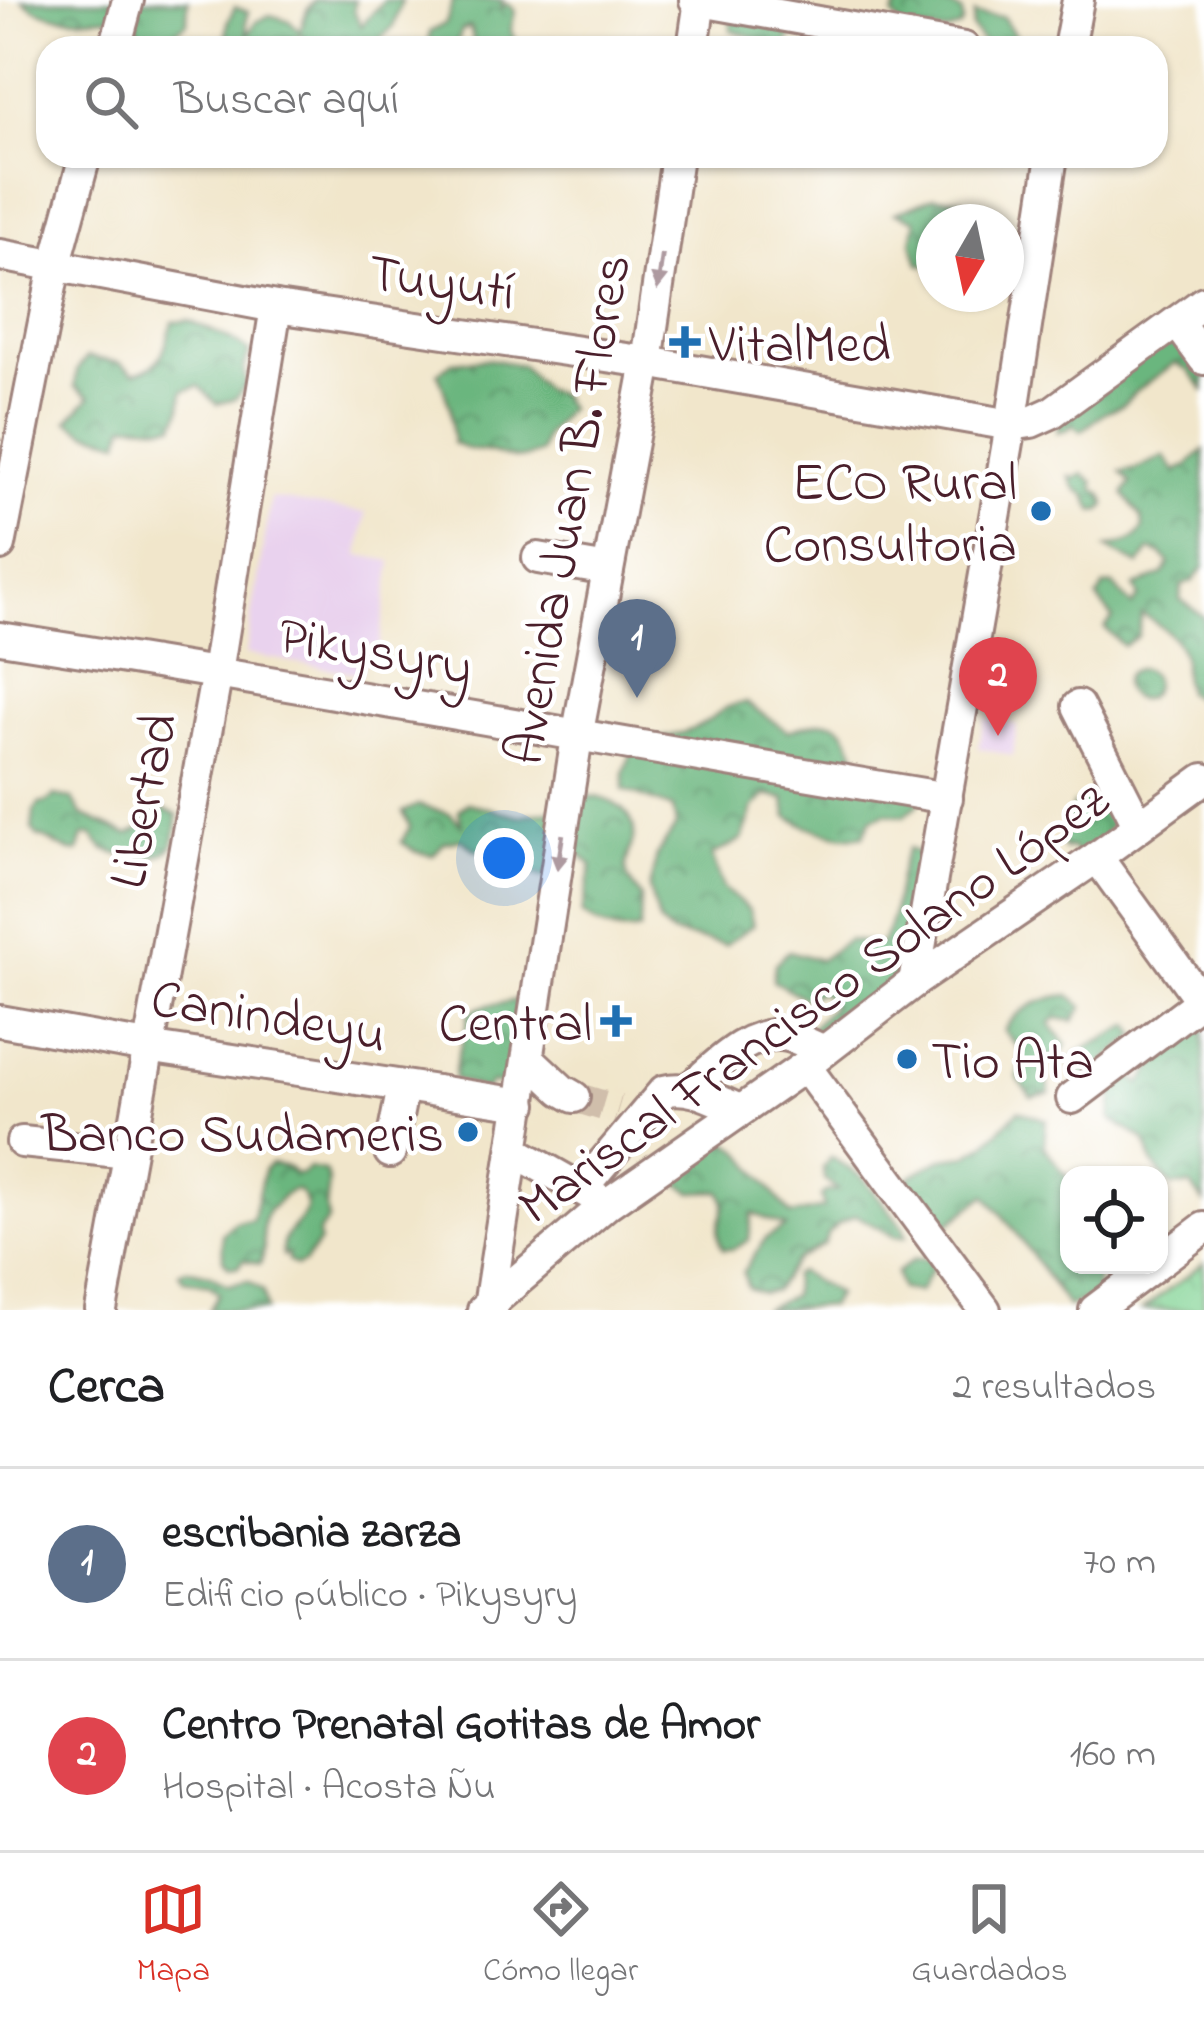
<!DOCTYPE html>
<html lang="es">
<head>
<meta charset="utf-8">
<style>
	:root { --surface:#fff; --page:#f6f6f6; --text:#202124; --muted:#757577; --line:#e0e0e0; --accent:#d93025 }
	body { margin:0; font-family:"Indie Flower",sans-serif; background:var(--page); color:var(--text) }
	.controls { position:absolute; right:36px; bottom:36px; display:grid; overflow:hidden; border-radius:24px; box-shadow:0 3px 9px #0004 }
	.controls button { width:108px; height:108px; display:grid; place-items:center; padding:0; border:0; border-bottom:3px solid var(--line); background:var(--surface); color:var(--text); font:60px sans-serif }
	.compass { position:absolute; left:916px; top:204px; width:108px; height:108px; border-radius:50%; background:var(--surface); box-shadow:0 3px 9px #0004; rotate:189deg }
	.you { position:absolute; left:504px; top:858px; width:42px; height:42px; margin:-30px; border:9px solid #fff; border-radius:50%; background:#1a73e8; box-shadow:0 0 0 18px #1a73e833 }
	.badge { display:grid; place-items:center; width:78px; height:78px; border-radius:50%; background:var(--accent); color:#fff; font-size:39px; font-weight:700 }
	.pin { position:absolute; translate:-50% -99px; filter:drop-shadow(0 3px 6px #0008) }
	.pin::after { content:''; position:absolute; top:63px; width:42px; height:36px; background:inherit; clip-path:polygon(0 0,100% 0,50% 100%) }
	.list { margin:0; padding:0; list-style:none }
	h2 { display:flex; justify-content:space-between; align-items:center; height:156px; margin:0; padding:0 48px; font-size:51px }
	h2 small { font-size:39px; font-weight:400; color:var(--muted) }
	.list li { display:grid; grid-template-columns:78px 1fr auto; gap:36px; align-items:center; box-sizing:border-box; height:192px; padding:0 48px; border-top:3px solid var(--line) }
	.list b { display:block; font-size:45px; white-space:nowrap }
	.list p { margin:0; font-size:39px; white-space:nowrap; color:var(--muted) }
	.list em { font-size:39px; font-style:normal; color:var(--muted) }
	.icon { flex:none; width:66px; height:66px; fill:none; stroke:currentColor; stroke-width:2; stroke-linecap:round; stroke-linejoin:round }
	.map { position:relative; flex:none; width:1204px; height:1310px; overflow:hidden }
	.search { position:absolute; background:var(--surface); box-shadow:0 3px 9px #0004; left:36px; right:36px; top:36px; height:132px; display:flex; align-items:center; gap:30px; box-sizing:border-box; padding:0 42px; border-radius:36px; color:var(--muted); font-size:45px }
	.sheet { height:540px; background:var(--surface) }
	nav { display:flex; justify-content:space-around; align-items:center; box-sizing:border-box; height:168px; border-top:3px solid var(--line); background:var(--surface); font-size:33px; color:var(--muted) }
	nav a { display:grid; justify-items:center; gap:6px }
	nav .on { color:var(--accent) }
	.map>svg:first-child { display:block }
	.built { fill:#e9d2ee }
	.forest { fill:url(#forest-crowns); stroke:#5a6a54; stroke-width:3 }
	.park { fill:url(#park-crowns); stroke:#667a60; stroke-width:3 }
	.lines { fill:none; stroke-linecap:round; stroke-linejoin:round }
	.minor-tunnel { stroke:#d0beab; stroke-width:30; stroke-dasharray:30 15; stroke-linecap:butt }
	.minor-casing { stroke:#9e827b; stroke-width:36 }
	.minor { stroke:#fff; stroke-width:30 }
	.oneway { fill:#ae9aa0 }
	.poi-dot { fill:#1f6fb2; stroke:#fff; stroke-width:4.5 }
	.labels { text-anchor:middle; stroke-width:9; stroke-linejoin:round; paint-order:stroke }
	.street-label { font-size:54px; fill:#4a1f2b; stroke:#fff }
	.poi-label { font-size:54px; fill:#4a1f2b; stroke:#fff; text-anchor:end }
</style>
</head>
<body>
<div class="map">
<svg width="1204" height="1310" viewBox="0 0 1204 1310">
	<defs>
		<pattern id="forest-crowns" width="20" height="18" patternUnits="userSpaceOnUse" patternTransform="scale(3)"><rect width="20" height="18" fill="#6ab67e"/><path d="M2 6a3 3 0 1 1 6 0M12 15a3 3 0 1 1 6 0" fill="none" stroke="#599367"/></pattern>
		<pattern id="park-crowns" width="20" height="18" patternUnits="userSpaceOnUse" patternTransform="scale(3)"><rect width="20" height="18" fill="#83d495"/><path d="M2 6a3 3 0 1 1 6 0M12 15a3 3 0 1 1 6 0" fill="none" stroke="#73b681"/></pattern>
	</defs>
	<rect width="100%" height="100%" fill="#fff"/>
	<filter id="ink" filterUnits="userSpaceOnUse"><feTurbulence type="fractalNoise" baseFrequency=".00833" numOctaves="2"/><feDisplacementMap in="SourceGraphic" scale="24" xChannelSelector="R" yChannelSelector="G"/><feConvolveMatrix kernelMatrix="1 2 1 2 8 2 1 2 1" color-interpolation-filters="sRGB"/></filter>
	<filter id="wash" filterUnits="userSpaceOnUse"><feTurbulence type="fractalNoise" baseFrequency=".004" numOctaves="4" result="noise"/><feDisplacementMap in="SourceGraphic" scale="48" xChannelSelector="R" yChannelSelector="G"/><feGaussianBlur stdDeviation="2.7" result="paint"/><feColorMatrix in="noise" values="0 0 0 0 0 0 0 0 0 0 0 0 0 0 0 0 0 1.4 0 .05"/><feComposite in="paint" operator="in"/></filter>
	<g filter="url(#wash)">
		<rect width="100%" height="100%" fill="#f1e6cb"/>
		<!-- built -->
		<g class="built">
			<polygon points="271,498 366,513 359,555 392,561 379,647 367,645 362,674 246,654"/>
			<polygon points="985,718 1017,725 1013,756 978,748"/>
		</g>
		<!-- forest -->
		<g class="forest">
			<path d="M22,0H127L111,17C82,19 45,21 22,0Z"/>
			<polygon points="138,0 188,0 187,23 173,33 172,41 186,44 203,38 217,47 137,48"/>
			<polygon points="315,0 355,0 354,10 361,26 384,0 402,0 393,27 380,39 378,48 304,48 306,43 302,34 282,48 225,48 228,21 235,7 249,12 246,23 248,35 256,22 270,15 288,20 300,31 307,10"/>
			<polygon points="453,0 503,0 501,8 508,3 515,11 511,30 517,48 472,48 473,38 470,27 462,30 455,48 429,48 430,32 446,23"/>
			<polygon points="913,2 953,7 962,12 963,23 960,28 946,32 904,28 893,16 898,6"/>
			<polygon points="974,14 1003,17 1018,40 1000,48 987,48 972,28"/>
			<polygon points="731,18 794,29 791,38 783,46 731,30"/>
			<polygon points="934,197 962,199 963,222 934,222 934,267 919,264 912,242 916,220 895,213"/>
			<path d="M189,321C209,330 233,338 249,352L244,368L246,385L235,399L217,404L199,386L183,391L181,409L175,425C157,428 143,422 125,424L121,441L86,432L68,421L90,397L75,387L77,370L87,357L120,363L134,373C165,366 163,349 173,322Z"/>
			<polygon points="1177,342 1204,367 1204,390 1189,371 1175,363 1135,392 1123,405 1105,412 1082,431 1072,425 1067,430 1057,432 1062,411 1152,346"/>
			<path d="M488,359L521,365L543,389L560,395L567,409L545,436L541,452C518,462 515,459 492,453C475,448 471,453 453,443L450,407L438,373L452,362Z"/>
			<path d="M1204,450V567L1192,582L1182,585L1180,599L1204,617V699L1201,702L1186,692C1183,679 1183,673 1183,660C1182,639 1158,624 1142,614L1138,636L1123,646L1105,628L1113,618L1097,598L1104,586L1114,585L1132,606L1139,597L1134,587L1164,574L1169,563L1160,554L1150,550L1139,565L1107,548C1123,542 1133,545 1143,529L1142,518L1124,494L1131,483L1121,472L1137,469L1164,456L1175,471L1188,465Z"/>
			<path d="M1083,474L1094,482V489C1102,493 1105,496 1106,505L1101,510L1094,511L1085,494C1076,490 1074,487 1070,477L1076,478Z"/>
			<circle cx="1139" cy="684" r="15"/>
			<path d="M746,703L788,731C839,714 843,717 861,767L922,789L918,805L904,816L886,813L871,819L864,835C841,840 807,828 787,816L785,799L766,795L754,807L742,840L712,855L723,888L749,910L753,925L725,945L672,934L659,923L649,889L657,855L676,826L673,808L624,790V772L637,739C657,741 685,734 703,724C721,713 723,705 746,703Z"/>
			<path d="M54,796L73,799L82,815L128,835L141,828L158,807L178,815C176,823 176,839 172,846C158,866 121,856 103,849L92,835L83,836L78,852C60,852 53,839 37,836L32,829L34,811L39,804L48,802Z"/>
			<path d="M589,796C612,798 639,814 633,840C631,850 625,860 626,870C627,881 634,888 641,897L640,930C619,935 598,926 582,914L592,865L567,843L547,878L530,873L518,860L530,840L513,833L495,836L488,852L476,850L461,839L445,842L433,855L417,852L401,842L410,827L403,812L418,805L451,814L461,825L459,810L468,803L520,816L554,810L566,823Z"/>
			<path d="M1100,796L1116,798L1119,818L1106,831L1105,840L1077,856L1073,848L1064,849C1058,835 1069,818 1073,805Z"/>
			<path d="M909,848L923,856L924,873L898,986L825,1040L810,1029L833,1005L821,992L804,998L773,981L775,964L789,951L820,960L848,940L880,944C900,916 892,878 909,848Z"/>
			<path d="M1070,995L1083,1007L1074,1021L1057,1018L1050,1023L1067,1045L1059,1057L1046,1056L1039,1064L1047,1078L1050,1093L1031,1097L1017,1077C1026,1051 1020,1049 1004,1031C1015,1009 1046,996 1070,995Z"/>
			<path d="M518,999L534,1005L511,1087L492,1083L485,1090L454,1079C454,1056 467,1037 469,1013C488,1001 498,1007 518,999Z"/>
			<polygon points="1131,1025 1137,1035 1087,1076 1070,1068 1077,1053"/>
			<polygon points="1204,1029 1204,1203 1191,1186 1172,1186 1152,1163 1146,1141 1111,1119 1114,1086 1105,1077 1120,1067 1141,1084 1177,1036"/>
			<polygon points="1019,1110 1046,1120 1044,1146 1069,1180 1069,1265 1083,1265 1097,1275 1096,1295 1068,1307 1014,1230 986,1195 937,1233 914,1213 908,1178 943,1158 968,1155 987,1143"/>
			<path d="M723,1138L742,1152L791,1215L824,1208L821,1196L825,1192L838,1190L824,1179L823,1168L831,1157L863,1178L903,1227L906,1237H894L856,1215L838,1224L828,1233L824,1244L796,1260L774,1291L762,1293L748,1288L743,1272L766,1238L786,1227L752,1213L749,1240L733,1249H723C708,1223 734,1213 720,1191L692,1192L677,1183L676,1172L685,1157L702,1160V1149Z"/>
			<path d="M271,1164L288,1167L295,1174H302L309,1168L325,1171C334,1188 322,1202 328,1220L318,1233L319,1242L304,1263L296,1266L288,1261V1253L283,1256C276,1228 316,1221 304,1199C295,1181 285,1194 277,1203C270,1210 268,1208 265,1217C260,1233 268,1249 260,1264L243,1260L238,1267H229L223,1260L222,1234L235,1222L252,1220L264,1169Z"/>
			<polygon points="914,1259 928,1259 933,1266 919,1292 901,1289 896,1273"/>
			<polygon points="186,1269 209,1274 228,1285 248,1281 263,1291 267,1310 209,1310 219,1293 209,1285 183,1280 179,1273"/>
			<polygon points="799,1272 837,1294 829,1306 762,1310 792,1296 793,1275"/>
		</g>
		<!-- park -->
		<polygon class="park" points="1204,1263 1204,1310 1142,1310"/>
	</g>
	<g filter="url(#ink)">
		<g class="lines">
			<!-- minor-tunnel -->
			<polyline class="minor-tunnel" points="574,1097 618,1110"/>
			<!-- minor casing -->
			<g class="minor-casing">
				<g id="minor">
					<polyline points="695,0 964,48"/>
					<polyline points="115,48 128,0"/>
					<polyline points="693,48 700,0"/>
					<polyline points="1069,48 1078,0"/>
					<polyline points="0,255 276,307 647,362 1011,425 1031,422 1051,413 1204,302"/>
					<polyline points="1177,322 1204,359"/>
					<polyline points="0,545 55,266 85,156"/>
					<polyline points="538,558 608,570"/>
					<path d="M0,638C316,687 631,746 947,798"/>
					<polyline points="1078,706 1139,826"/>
					<polyline points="1097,857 1204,1005"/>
					<polyline points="914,982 1011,425 1052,156"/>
					<polyline points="0,1021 147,1047 522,1104"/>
					<polyline points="529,1059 562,1090 574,1097"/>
					<polyline points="805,1066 985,1310"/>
					<path d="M689,1089C714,1067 751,1027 788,1036C800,1039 813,1046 824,1051"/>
					<polyline points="1072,1098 1201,1001"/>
					<polyline points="22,1142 129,1153"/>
					<polyline points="514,1151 597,1198"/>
					<polyline points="390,1152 403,1087"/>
					<path d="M581,1189L664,1091C691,1084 715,1100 740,1110"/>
					<polyline points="1159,1262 1204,1228"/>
					<polyline points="101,1310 217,672 276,307"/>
					<polyline points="483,1310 607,1204 805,1066 914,982 1097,857 1204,779"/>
					<polyline points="492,1310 489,1306 577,737 647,362 677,156"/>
					<polyline points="1095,1310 1155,1265"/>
				</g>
			</g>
			<!-- minor -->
			<use href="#minor" class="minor"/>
		</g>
		<!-- one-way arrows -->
		<defs><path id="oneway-solid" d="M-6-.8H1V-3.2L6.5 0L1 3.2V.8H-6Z" transform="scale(3)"/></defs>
		<g class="oneway">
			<use href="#oneway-solid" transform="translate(660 272) rotate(98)"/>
			<use href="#oneway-solid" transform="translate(560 852) rotate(99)"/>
		</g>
	</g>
	<!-- markers -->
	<g class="poi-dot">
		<path d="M679 324h12v12h12v12h-12v12h-12v-12h-12v-12h12z"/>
		<circle cx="1041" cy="511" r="12"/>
		<path d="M610 1003h12v12h12v12h-12v12h-12v-12h-12v-12h12z"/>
		<circle cx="907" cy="1059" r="12"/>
		<circle cx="468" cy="1132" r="12"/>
	</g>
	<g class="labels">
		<!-- street labels -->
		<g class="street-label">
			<text transform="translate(442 280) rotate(8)" y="19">Tuyutí</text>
			<text transform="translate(566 509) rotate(-80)" y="19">Avenida Juan B. Flores</text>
			<text transform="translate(376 649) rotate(10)" y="19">Pikysyry</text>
			<text transform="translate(141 800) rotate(-79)" y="19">Libertad</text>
			<text transform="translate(812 1001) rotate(-36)" y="19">Mariscal Francisco Solano López</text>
			<text transform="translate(269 1014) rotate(9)" y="19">Canindeyu</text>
		</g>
		<!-- poi labels -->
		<g class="poi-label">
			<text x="709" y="361" text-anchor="start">VitalMed</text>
			<text x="1017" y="499">ECO Rural<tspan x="1017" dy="62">Consultoria</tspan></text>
			<text x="592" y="1040">Central</text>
			<text x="931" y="1078" text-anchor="start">Tio Ata</text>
			<text x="444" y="1151">Banco Sudameris</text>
		</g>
	</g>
</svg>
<div class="controls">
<button><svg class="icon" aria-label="locate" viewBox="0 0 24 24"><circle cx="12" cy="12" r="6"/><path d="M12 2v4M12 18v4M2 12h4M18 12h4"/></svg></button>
</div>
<svg class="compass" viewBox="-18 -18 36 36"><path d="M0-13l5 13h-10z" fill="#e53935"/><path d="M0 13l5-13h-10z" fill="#757577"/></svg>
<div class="you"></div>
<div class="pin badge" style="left:637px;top:698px;background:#5c6f8a">1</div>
<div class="pin badge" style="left:998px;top:736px;background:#e0444e">2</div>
<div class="search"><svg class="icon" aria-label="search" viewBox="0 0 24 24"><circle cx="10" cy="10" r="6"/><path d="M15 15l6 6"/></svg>Buscar aquí</div>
</div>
<section class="sheet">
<h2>Cerca<small>2 resultados</small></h2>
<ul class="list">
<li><span class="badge" style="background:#5c6f8a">1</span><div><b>escribania zarza</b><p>Edificio público · Pikysyry</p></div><em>70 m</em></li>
<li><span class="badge" style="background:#e0444e">2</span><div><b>Centro Prenatal Gotitas de Amor</b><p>Hospital · Acosta Ñu</p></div><em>160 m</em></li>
</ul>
</section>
<nav>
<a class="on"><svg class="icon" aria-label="map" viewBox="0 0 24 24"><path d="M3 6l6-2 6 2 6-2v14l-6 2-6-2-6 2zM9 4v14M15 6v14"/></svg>Mapa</a>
<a><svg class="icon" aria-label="directions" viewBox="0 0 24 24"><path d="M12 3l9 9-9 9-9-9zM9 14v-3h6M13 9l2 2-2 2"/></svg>Cómo llegar</a>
<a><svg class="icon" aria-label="saved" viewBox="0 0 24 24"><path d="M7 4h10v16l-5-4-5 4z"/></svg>Guardados</a>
</nav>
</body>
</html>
